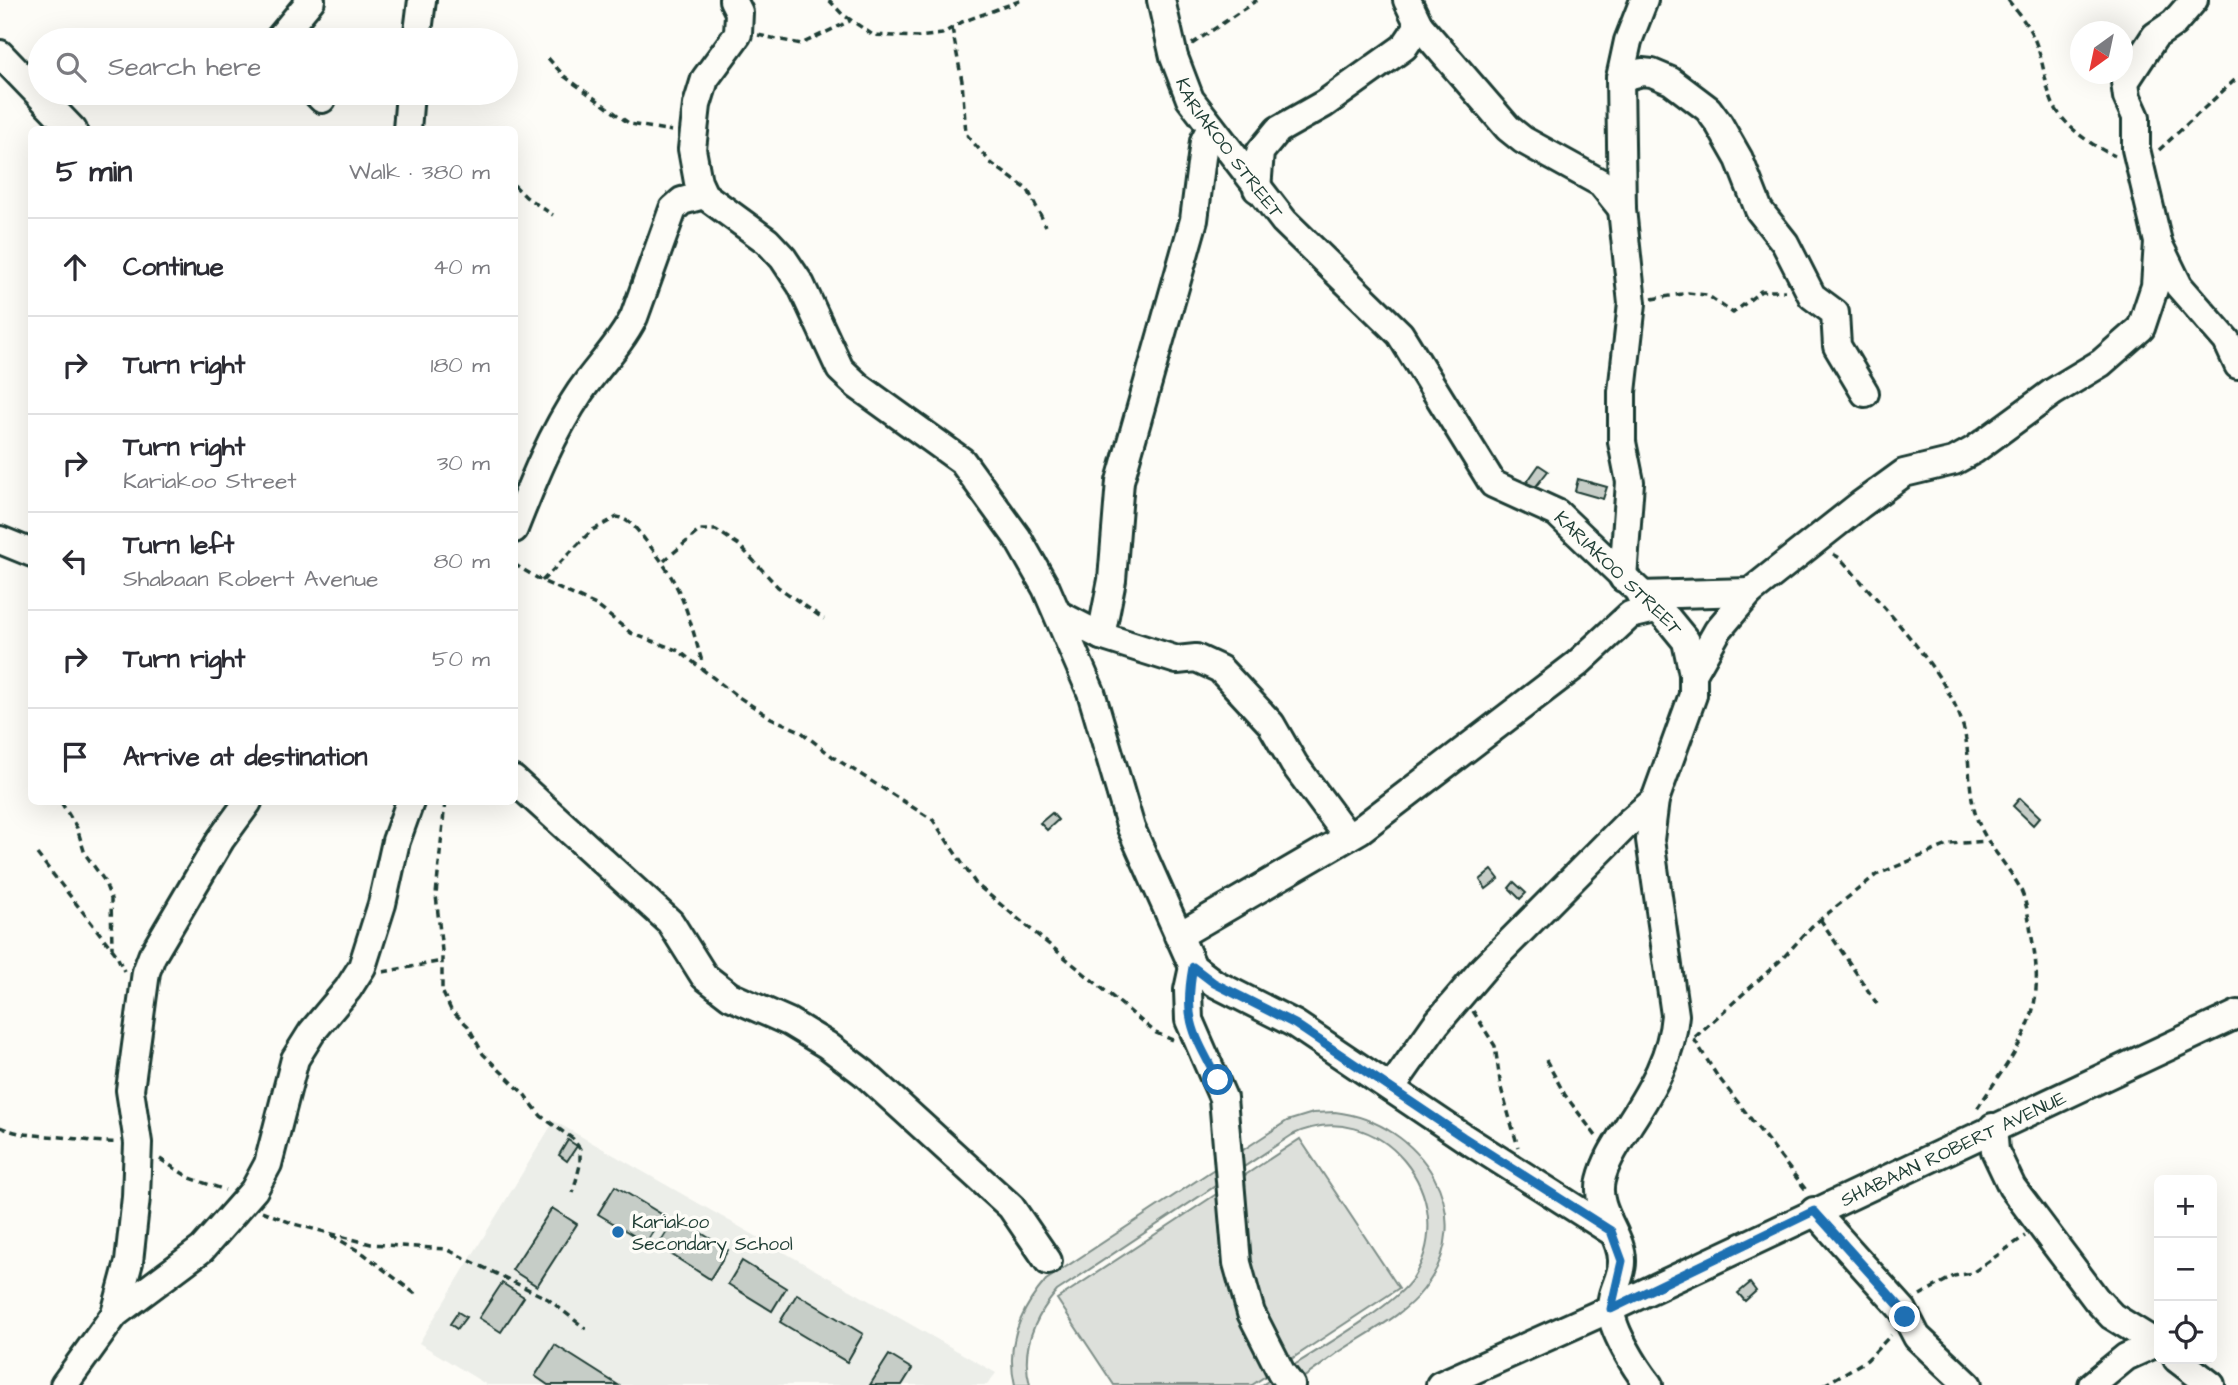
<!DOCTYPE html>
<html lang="en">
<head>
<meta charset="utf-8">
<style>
	:root { --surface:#fff; --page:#f2f2f3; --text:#2b2b33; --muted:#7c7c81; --line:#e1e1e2 }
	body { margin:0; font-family:"Architects Daughter",sans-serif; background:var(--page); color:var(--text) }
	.controls { position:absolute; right:21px; bottom:21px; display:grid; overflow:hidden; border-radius:10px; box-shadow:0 7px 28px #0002 }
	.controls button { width:63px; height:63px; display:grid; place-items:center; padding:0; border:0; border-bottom:2px solid var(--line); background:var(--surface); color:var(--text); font:35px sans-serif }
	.compass { position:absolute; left:2070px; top:21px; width:63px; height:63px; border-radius:50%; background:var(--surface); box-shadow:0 7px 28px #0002; rotate:213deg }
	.stop { position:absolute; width:21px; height:21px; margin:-16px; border:5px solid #1f6fb2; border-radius:50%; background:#fff }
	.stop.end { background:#1f6fb2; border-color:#fff; box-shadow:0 2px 7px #0008 }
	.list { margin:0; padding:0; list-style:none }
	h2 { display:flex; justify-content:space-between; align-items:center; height:91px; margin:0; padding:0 28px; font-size:30px }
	h2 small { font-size:23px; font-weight:400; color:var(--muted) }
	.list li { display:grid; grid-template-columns:46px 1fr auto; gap:21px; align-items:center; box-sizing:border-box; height:98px; padding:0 28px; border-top:2px solid var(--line) }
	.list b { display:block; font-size:26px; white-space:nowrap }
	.list p { margin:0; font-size:23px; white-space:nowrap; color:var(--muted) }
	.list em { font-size:23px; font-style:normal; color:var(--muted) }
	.icon { flex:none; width:38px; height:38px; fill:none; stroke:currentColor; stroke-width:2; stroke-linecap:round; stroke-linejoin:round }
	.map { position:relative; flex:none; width:2238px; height:1385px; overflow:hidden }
	.search { position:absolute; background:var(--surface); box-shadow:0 7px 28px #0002; left:28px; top:28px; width:490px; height:77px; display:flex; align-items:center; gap:18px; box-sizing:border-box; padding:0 24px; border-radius:38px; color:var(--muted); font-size:26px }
	.panel { position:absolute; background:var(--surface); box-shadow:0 7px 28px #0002; left:28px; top:126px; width:490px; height:679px; border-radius:10px }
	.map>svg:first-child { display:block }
	.built { fill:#eceee9 }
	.garden { fill:#dde0db; stroke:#7e8e88; stroke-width:2 }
	.building { fill:#c6cdc7; stroke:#1f3d34; stroke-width:2 }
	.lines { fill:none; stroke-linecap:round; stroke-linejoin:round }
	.minor-casing { stroke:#1f3d34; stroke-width:32 }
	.path { stroke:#1f3d34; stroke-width:3.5; stroke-dasharray:7 5; stroke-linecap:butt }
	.minor { stroke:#fdfcf7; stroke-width:26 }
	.route { stroke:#1f6fb2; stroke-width:9 }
	.poi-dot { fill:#1f6fb2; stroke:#fdfcf7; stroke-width:2.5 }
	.labels { text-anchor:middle; stroke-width:7; stroke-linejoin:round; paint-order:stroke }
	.street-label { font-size:19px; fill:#1f3d34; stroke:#fdfcf7 }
	.poi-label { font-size:19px; fill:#1f3d34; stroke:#fdfcf7; text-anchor:start }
</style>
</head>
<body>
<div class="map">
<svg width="2238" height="1385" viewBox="0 0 2238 1385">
	<rect width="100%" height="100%" fill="#fdfcf7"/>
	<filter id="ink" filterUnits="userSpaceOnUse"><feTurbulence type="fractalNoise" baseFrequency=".0143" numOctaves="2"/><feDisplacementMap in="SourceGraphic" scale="14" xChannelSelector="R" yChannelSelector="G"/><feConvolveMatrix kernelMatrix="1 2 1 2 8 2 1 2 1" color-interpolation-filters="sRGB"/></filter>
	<g filter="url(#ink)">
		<!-- built -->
		<polygon class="built" points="554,1121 996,1373 987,1385 487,1385 419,1343"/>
		<!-- garden -->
		<g class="garden">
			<path d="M1335,1112C1422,1122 1482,1215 1423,1290C1403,1316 1369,1332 1342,1350C1328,1359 1303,1381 1289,1385C1281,1385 1270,1385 1262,1385C1297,1362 1394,1308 1413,1278C1464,1198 1379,1093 1292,1135L1057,1291C1034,1318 1020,1349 1030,1385H1015C1005,1345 1021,1309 1046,1280L1287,1121L1313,1113Z"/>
			<polygon points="1300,1139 1399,1288 1252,1385 1114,1385 1057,1299"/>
		</g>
		<!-- building -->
		<g class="building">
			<polygon points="1539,465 1548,471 1533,490 1525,485"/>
			<polygon points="1578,479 1607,487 1603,499 1575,491"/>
			<polygon points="2020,798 2040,817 2033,825 2013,806"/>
			<polygon points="1052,813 1058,820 1047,830 1040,823"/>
			<polygon points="1492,870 1499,879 1486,889 1480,880"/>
			<polygon points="1514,882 1526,893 1520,899 1509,888"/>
			<polygon points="568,1140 577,1146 567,1161 559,1155"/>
			<polygon points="615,1186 663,1215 646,1243 598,1214"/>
			<polygon points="552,1208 577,1224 537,1286 512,1270"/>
			<polygon points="676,1217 728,1250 710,1279 658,1246"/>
			<polygon points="742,1261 786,1288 772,1311 728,1284"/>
			<polygon points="502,1283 524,1297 501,1332 479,1318"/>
			<polygon points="1750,1283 1756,1291 1745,1301 1738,1293"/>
			<polygon points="797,1294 863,1334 847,1362 780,1322"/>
			<polygon points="458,1312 466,1317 457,1329 450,1324"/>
			<polygon points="555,1345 618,1385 548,1385 535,1376"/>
			<polygon points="889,1355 912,1369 902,1385 870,1385"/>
		</g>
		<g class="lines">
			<!-- minor casing -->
			<g class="minor-casing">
				<g id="minor">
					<polyline points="733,0 739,12 738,34 705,79 697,105 692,149 698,182 704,195 767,241 783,258 801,285 840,369 858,386 962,461 1017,537 1046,588 1091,692 1131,828 1193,967 1214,983 1295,1024 1463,1137 1611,1231"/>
					<path id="s1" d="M1161,0L1174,57L1190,99L1284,221L1400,334L1493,484L1557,513L1668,619L1686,641L1693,674V695L1655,800L1650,840L1675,1015C1672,1055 1652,1089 1630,1123C1619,1141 1606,1159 1601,1180C1594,1211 1623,1235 1622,1262C1622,1278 1610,1293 1611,1309C1611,1329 1636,1369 1649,1385"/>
					<polyline points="1419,25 1508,128 1523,140 1601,183 1622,209"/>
					<polyline points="278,40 311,0"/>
					<polyline points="417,40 422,0"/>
					<polyline points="0,54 73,130"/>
					<polyline points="1620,78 1642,72 1652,73 1671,81 1708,109 1719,124 1739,159 1759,210 1785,243 1812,296 1835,313 1837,346 1865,393"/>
					<polyline points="316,93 322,99"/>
					<polyline points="407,130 410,93"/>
					<polyline points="1257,189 1260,152 1278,130 1324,104 1404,47 1419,25 1407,0"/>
					<polyline points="2159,245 2179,286 2227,341 2238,365"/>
					<path d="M514,529C533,481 551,435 580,392C597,367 620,345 634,317L673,209L682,201L704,195"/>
					<polyline points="0,540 32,553"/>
					<polyline points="1623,578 1630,482 1622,442 1622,392 1632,303 1622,209 1620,78 1628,41 1644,0"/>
					<polyline points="1640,595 1750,592"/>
					<polyline points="1058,614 1101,636 1177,660 1196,658 1220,669 1271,724 1294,764 1348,837"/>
					<polyline points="1101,636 1112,580 1120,481 1194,220 1204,141 1211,127"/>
					<polyline points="1693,674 1718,630 1750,592 1860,505 1904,473 1954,461 1974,450 2053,392 2101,363 2141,328 2155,286 2158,242 2136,149 2136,117 2127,97 2125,82 2155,36 2174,23 2194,0"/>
					<polyline points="514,780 670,922 704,976 730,996 789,1022 827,1045 864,1073 1011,1207 1048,1261"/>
					<polyline points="1178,936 1360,830 1577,664 1630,615 1655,609"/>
					<polyline points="1193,967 1188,990 1189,1020 1223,1098 1237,1263 1251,1313 1281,1372 1291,1385"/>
					<polyline points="1391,1088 1436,1024 1483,969 1628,823 1655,800"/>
					<polyline points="1993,1127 1995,1151 2012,1187 2096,1299 2112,1316 2159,1345"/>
					<polyline points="1814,1211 1903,1310 1917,1337 1968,1385"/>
					<polyline points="115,1314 129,1262 136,1197 138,1143 130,1090 146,972 152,956 221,839 248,802"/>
					<polyline points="2177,1359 2211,1385"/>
					<polyline points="64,1385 115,1314 202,1249 254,1190 268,1164 295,1059 312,1032 348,989 362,967 382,904 396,841 410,802"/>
					<path id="s2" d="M1440,1385L1610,1309L2238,1014"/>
					<polyline points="2092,1385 2126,1357 2157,1343"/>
				</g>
			</g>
			<!-- path -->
			<g class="path">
				<polyline points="829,0 842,14 873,35 919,37 942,34 962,22 1022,0"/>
				<path d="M2008,0C2019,14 2031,28 2037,46C2044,64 2045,86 2053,104C2065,127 2092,146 2115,156"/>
				<polyline points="952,28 962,81 966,134 991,163 1028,190 1046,226"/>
				<polyline points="758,35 801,44 850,21"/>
				<polyline points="1192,44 1257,0"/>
				<polyline points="548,58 564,76 630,124 672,131"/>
				<polyline points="2159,150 2238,77"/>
				<polyline points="514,185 526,197 553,215"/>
				<polyline points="1652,299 1688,293 1707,295 1733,313 1761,291 1785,291"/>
				<path d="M1833,554L1840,558C1877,600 1952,676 1964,730C1971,760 1967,789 1977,819C1987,845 2005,862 2019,886C2027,901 2029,921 2032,938C2048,1021 2018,1045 1975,1112"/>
				<polyline points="664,561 700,530 716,530 739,545 778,587 824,619"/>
				<polyline points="514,564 542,581 596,605 631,633 679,651 734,694 771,718 800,731 833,757 933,820 976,884 1156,1033 1173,1040"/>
				<path d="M542,581L591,531L617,517C631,520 637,530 646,541C683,586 687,611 703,665"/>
				<polyline points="61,802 77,828 85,854 104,880 111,899 112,948"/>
				<polyline points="445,802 436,895 442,951 442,991 451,1010 468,1026 483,1054 524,1094 541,1116 573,1139 580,1149 580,1165 573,1193"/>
				<polyline points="37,854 116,954 124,971"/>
				<polyline points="1820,919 1877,1004"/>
				<polyline points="383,972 443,961"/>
				<polyline points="1473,1011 1495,1046 1501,1088 1518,1147"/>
				<polyline points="1695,1037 1782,959 1812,926 1876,875 1950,844 1986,841"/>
				<polyline points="1694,1039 1716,1074 1806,1190"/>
				<polyline points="1546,1060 1565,1095 1596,1136"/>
				<path d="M0,1127C21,1136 39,1135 61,1137C81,1139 98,1143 118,1142"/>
				<polyline points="160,1159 190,1178 225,1190"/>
				<polyline points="262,1211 294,1224 371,1244 446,1249 548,1299 586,1329"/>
				<polyline points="331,1235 364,1254 419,1297"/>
				<polyline points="1920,1295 1954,1276 1972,1273 2025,1236"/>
				<polyline points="1824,1385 1867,1360 1891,1335"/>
			</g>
			<!-- minor -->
			<use href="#minor" class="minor"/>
		</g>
	</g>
	<g class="lines" filter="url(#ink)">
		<!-- route -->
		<path class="route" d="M1218,1080C1194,1034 1183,1021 1193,967L1214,983L1295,1024L1463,1137L1611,1231L1622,1261L1611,1309L1814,1211L1903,1310L1905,1317"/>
	</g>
	<!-- markers -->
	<circle class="poi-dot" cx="618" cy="1232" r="7"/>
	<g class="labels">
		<!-- street labels -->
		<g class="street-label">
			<text dy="7" stroke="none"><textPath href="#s1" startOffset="166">KARIAKOO STREET</textPath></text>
			<text dy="7" stroke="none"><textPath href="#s1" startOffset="752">KARIAKOO STREET</textPath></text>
			<text dy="7" stroke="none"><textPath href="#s2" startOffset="565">SHABAAN ROBERT AVENUE</textPath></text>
		</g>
		<!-- poi labels -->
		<g class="poi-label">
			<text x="632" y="1228">Kariakoo<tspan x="632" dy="22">Secondary School</tspan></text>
		</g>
	</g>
</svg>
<div class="controls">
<button>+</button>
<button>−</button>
<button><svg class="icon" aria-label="locate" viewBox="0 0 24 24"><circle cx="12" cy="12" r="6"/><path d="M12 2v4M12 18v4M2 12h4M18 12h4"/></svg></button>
</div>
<svg class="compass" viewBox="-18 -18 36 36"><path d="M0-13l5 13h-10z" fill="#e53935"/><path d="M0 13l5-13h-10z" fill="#7c7c81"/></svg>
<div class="stop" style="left:1218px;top:1080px"></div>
<div class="stop end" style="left:1905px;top:1317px"></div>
<div class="search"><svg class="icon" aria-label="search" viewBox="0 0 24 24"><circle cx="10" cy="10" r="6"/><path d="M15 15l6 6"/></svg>Search here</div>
<section class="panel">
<h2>5 min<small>Walk · 380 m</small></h2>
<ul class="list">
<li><svg class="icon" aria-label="ahead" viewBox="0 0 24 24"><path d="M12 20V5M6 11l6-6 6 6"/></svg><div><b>Continue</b></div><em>40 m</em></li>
<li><svg class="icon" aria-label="right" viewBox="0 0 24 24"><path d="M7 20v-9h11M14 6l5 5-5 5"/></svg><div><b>Turn right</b></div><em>180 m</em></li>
<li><svg class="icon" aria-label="right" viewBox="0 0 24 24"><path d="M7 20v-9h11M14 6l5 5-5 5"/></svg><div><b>Turn right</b><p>Kariakoo Street</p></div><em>30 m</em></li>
<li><svg class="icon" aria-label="left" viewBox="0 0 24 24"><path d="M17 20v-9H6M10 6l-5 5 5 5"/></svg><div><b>Turn left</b><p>Shabaan Robert Avenue</p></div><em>80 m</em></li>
<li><svg class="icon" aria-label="right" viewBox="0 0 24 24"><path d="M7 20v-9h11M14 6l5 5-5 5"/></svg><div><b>Turn right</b></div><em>50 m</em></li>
<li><svg class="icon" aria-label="arrive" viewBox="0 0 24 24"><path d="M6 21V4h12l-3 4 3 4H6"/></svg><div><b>Arrive at destination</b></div></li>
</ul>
</section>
</div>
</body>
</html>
